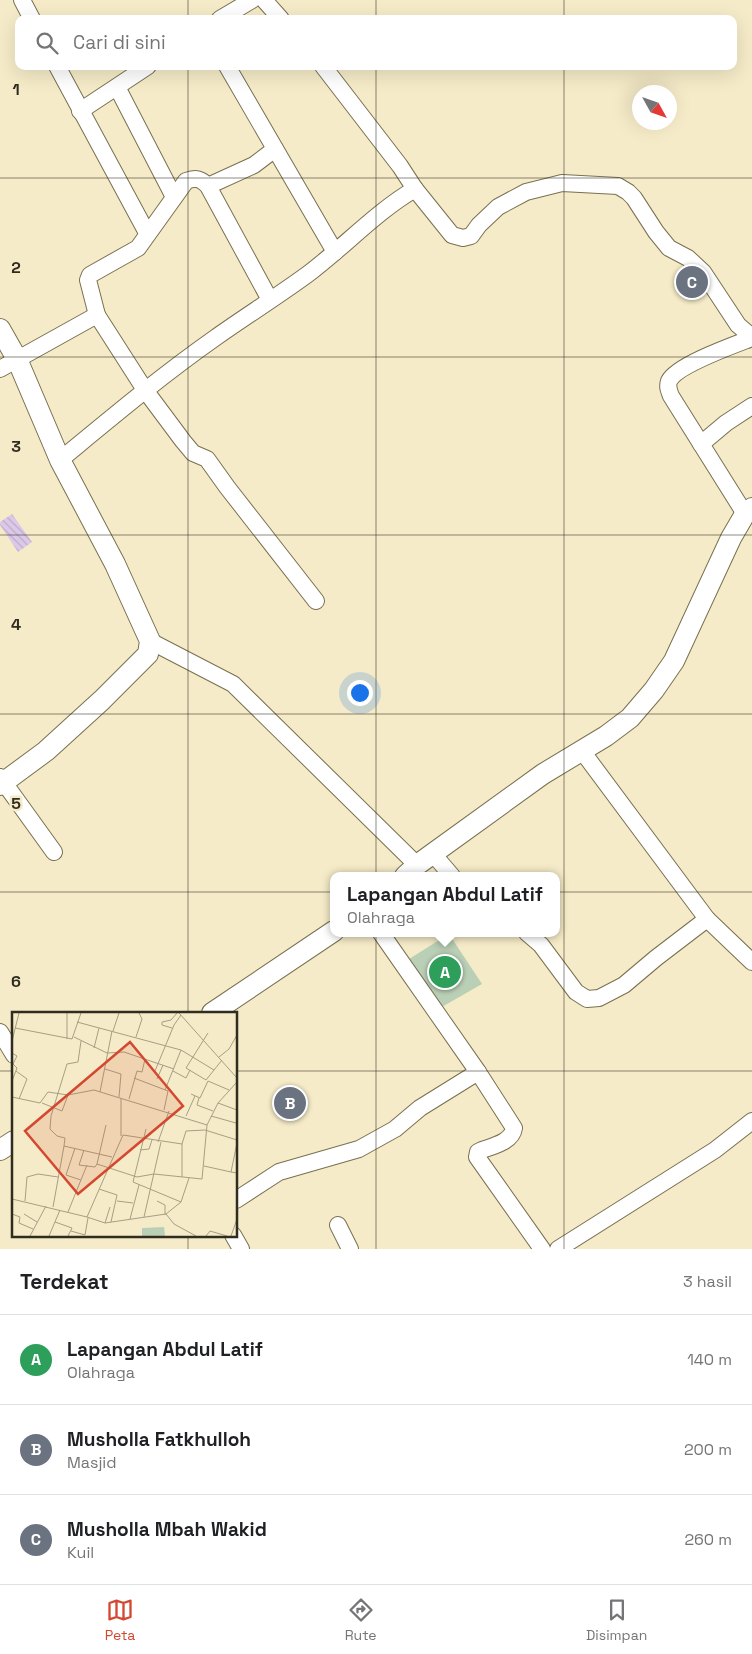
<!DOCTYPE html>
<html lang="id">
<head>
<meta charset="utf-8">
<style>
	:root { --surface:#fff; --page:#f6f6f6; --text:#202124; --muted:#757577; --line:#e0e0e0; --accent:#d44830 }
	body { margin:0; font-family:"Space Grotesk",sans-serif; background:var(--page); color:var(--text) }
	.compass { position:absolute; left:632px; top:85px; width:45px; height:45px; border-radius:50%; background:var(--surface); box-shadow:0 5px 20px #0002; rotate:130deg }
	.you { position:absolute; left:359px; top:692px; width:18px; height:18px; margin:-12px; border:4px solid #fff; border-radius:50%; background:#1a73e8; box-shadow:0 0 0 8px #1a73e833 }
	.badge { display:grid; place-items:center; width:32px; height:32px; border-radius:50%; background:var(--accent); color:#fff; font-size:16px; font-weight:700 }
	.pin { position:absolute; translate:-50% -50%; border:2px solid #fff; box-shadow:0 1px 5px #0006 }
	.popup { position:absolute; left:330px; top:872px; width:230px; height:65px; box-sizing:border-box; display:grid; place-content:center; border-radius:10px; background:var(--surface); filter:drop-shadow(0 1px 4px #0005); font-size:16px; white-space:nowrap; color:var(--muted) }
	.popup b { font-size:19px; color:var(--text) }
	.popup::after { content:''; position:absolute; left:50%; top:100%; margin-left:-10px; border:10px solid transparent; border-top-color:var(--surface) }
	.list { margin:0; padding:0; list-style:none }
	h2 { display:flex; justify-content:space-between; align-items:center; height:65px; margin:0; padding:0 20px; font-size:21px }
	h2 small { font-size:16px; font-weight:400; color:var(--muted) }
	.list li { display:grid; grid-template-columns:32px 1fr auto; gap:15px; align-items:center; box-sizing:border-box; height:90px; padding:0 20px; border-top:1px solid var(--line) }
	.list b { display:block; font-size:19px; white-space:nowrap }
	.list p { margin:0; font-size:16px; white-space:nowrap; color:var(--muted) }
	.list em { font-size:16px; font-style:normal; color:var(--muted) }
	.icon { flex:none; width:28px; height:28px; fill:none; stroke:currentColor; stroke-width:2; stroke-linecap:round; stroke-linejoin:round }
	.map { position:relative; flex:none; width:752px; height:1249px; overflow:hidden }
	.search { position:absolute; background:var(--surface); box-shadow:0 5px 20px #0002; left:15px; right:15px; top:15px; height:55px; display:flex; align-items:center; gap:12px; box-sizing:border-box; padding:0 18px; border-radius:10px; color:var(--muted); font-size:19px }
	.sheet { height:335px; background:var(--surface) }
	nav { display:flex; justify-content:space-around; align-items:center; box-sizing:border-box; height:70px; border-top:1px solid var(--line); background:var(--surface); font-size:14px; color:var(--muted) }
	nav a { display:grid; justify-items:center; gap:2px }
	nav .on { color:var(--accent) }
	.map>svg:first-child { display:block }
	.green { fill:#bad0b6 }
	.building { fill:url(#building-back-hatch) }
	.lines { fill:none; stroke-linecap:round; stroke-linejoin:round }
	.minor-casing { stroke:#787050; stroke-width:18 }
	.tertiary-casing { stroke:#787050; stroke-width:22 }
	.minor { stroke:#fff; stroke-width:16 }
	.tertiary { stroke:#fff; stroke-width:20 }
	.grid { fill:none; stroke:#302c1f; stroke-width:1; stroke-opacity:0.55 }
	.inset-road { fill:none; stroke:#a69f84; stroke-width:1 }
	.view { fill:#d44830; fill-opacity:0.15; stroke:#d44830; stroke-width:2.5 }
	.inset-edge { fill:none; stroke:#302c1f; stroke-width:2.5 }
	.grid-label { font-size:16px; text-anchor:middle; font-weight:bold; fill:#302c1f; stroke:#f5ebc8; stroke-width:5; stroke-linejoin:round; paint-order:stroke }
</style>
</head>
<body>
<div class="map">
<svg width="752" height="1249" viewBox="0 0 752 1249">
	<defs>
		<pattern id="building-back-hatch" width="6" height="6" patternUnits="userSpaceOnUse" patternTransform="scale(1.25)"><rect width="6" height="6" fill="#dcc9e9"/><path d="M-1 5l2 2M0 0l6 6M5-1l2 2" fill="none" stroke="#bdadc7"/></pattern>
	</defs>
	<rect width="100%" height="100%" fill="#f5ebc8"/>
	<!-- green -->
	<polygon class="green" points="449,934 482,984 440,1008 409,959"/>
	<!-- building -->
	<polygon class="building" points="12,514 32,542 18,552 0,525 0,522"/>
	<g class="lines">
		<!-- minor casing -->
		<g class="minor-casing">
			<g id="minor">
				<polyline points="22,0 32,19"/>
				<polyline points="264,0 281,19"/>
				<polyline points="220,19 252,0"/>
				<polyline points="57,66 147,233"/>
				<polyline points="227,66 335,252"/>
				<polyline points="117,87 174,197"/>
				<polyline points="80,111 148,66"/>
				<polyline points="208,186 254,165 275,149"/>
				<polyline points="415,189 452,235 463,238 471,236 479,225 498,207 526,192 562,183 618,186 628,192 634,198 656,232 669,248 688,258 703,272 738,325 752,337"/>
				<path d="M97,315L88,280L90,275L138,248L186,181C196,177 201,179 208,186L270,300"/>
				<polyline points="0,369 97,315 145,390 183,441 193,453 207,459 227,487 316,601"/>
				<polyline points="701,444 726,423 752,406"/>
				<path d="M60,460C111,418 161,376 215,338C246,316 278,296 308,274C344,247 377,211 415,189L400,166L323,66"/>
				<path d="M745,514L671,396C669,391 667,387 669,381C677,365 734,345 752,338"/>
				<polyline points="150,641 233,684 417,865"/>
				<polyline points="582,751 707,919 752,962"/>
				<polyline points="0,777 54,852"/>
				<polyline points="434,855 452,876"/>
				<path d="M381,933L478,1072L514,1128C512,1142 493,1146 482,1150L478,1152L477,1157L542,1249"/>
				<polyline points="527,933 541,945 576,992 587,999 599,998 624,985 656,958 707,919"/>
				<polyline points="0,1032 14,1055"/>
				<polyline points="236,1200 279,1172 359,1149 395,1129 420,1108 478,1072"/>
				<polyline points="338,1225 350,1249"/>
				<polyline points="233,1235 241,1249"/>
				<polyline points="558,1249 715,1150 752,1121"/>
			</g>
		</g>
		<!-- tertiary casing -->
		<g class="tertiary-casing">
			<g id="tertiary">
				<polyline points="0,329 17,359 60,460 115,564 150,641 148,654 102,700 46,751 0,785"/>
				<polyline points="405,876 417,865 543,774 606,736 630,718 654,690 674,661 731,538 745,514 752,508"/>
				<polyline points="212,1013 334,931"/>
				<polyline points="0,1150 14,1141"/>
			</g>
		</g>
		<!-- minor -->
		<use href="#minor" class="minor"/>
		<!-- tertiary -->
		<use href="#tertiary" class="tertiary"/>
	</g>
	<!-- grid -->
	<path class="grid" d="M188,0V19M376,0V19M564,0V19M188,66V1013M376,66V1249M564,66V1249M0,178H752M0,357H752M0,535H752M0,714H752M0,892H752M0,1071H14M236,1071H752M188,1235V1249"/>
	<!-- overview -->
	<g transform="translate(12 1012)">
		<rect width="225" height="225" fill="#f5ebc8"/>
		<path d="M152,215L153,224H130V216Z" fill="#bad0b6"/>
		<path class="inset-road" d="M55,1V27M167,1L225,66M65,10L169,38L202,58M3,16L60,27L69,1M160,16L150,13V10L159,8L165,1M101,19L107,1M196,21L174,56L194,68L210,48M62,25L95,41L112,40L162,57M124,25L130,7L127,1M0,29L7,1M82,36L87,16M0,41L5,44L1,52L5,56L0,69M207,45L217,37L225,23M93,57L109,62L107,85M4,59L15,67L7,87M143,59L162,13L169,3M161,59L174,66L178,58M122,66L156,79L152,98M145,67L151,53M196,69L217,78M153,78L169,38M88,80L100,19M179,82L188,86L196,69M0,85L28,91L36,80L56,83L82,78L195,113M109,86V124M187,86L185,93L201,99M117,87L125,59L130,60L133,47M30,91L50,99L56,83M206,91L225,98M174,104L183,84M199,104L224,111M94,113L85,152L125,165L142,162L190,167L195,113L206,91L225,70M134,117L121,170L169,190L177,166M146,130L157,99M225,131L219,160L225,161M170,132V165M52,134L53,126L45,124L38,117L39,104L55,52L66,50L69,29M63,136L54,163L69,168M72,138L67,153L83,155L85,152M128,138L137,137L140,128M192,154L219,160M87,177L105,183L99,210M0,187L75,205L111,123L170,132L174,119L193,118L225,128M13,189L15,165L26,162L46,165M105,189L121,191M145,189L153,193V203M41,195L52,134L100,145M56,200L75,153M0,202L8,205L7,211L21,217M12,202L25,210M154,202L169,190M75,205L93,211L154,202L162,212L184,224M132,205L149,130M118,207L127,173M43,210L60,216L56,224M93,211L98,195M59,219L73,223L76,206M18,224L34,194M37,224L48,198M194,224L198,219L215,224M219,224L225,207"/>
		<path class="view" d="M118,30L171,94L66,182L13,119Z"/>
		<rect width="225" height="225" class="inset-edge"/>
	</g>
	<g class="grid-label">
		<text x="16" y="95">1</text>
		<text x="16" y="273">2</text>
		<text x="16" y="452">3</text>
		<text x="16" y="630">4</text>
		<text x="16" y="809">5</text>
		<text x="16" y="987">6</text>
	</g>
</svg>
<svg class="compass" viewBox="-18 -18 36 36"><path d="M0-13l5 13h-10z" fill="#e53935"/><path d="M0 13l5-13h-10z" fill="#757577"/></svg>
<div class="you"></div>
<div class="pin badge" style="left:445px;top:972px;background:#2e9e5b">A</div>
<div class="popup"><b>Lapangan Abdul Latif</b>Olahraga</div>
<div class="pin badge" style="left:290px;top:1103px;background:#6b7280">B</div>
<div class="pin badge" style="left:692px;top:282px;background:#6b7280">C</div>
<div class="search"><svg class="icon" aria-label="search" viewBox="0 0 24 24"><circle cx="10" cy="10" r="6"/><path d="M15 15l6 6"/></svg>Cari di sini</div>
</div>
<section class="sheet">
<h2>Terdekat<small>3 hasil</small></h2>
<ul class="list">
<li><span class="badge" style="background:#2e9e5b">A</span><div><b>Lapangan Abdul Latif</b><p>Olahraga</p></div><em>140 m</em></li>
<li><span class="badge" style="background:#6b7280">B</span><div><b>Musholla Fatkhulloh</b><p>Masjid</p></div><em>200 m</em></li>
<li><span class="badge" style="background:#6b7280">C</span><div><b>Musholla Mbah Wakid</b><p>Kuil</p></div><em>260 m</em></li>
</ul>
</section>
<nav>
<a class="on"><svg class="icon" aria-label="map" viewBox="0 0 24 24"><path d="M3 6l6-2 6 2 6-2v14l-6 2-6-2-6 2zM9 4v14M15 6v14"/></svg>Peta</a>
<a><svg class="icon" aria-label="directions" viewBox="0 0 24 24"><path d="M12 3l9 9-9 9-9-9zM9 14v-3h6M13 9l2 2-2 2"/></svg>Rute</a>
<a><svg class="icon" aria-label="saved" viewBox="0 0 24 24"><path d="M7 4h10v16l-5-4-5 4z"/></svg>Disimpan</a>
</nav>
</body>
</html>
